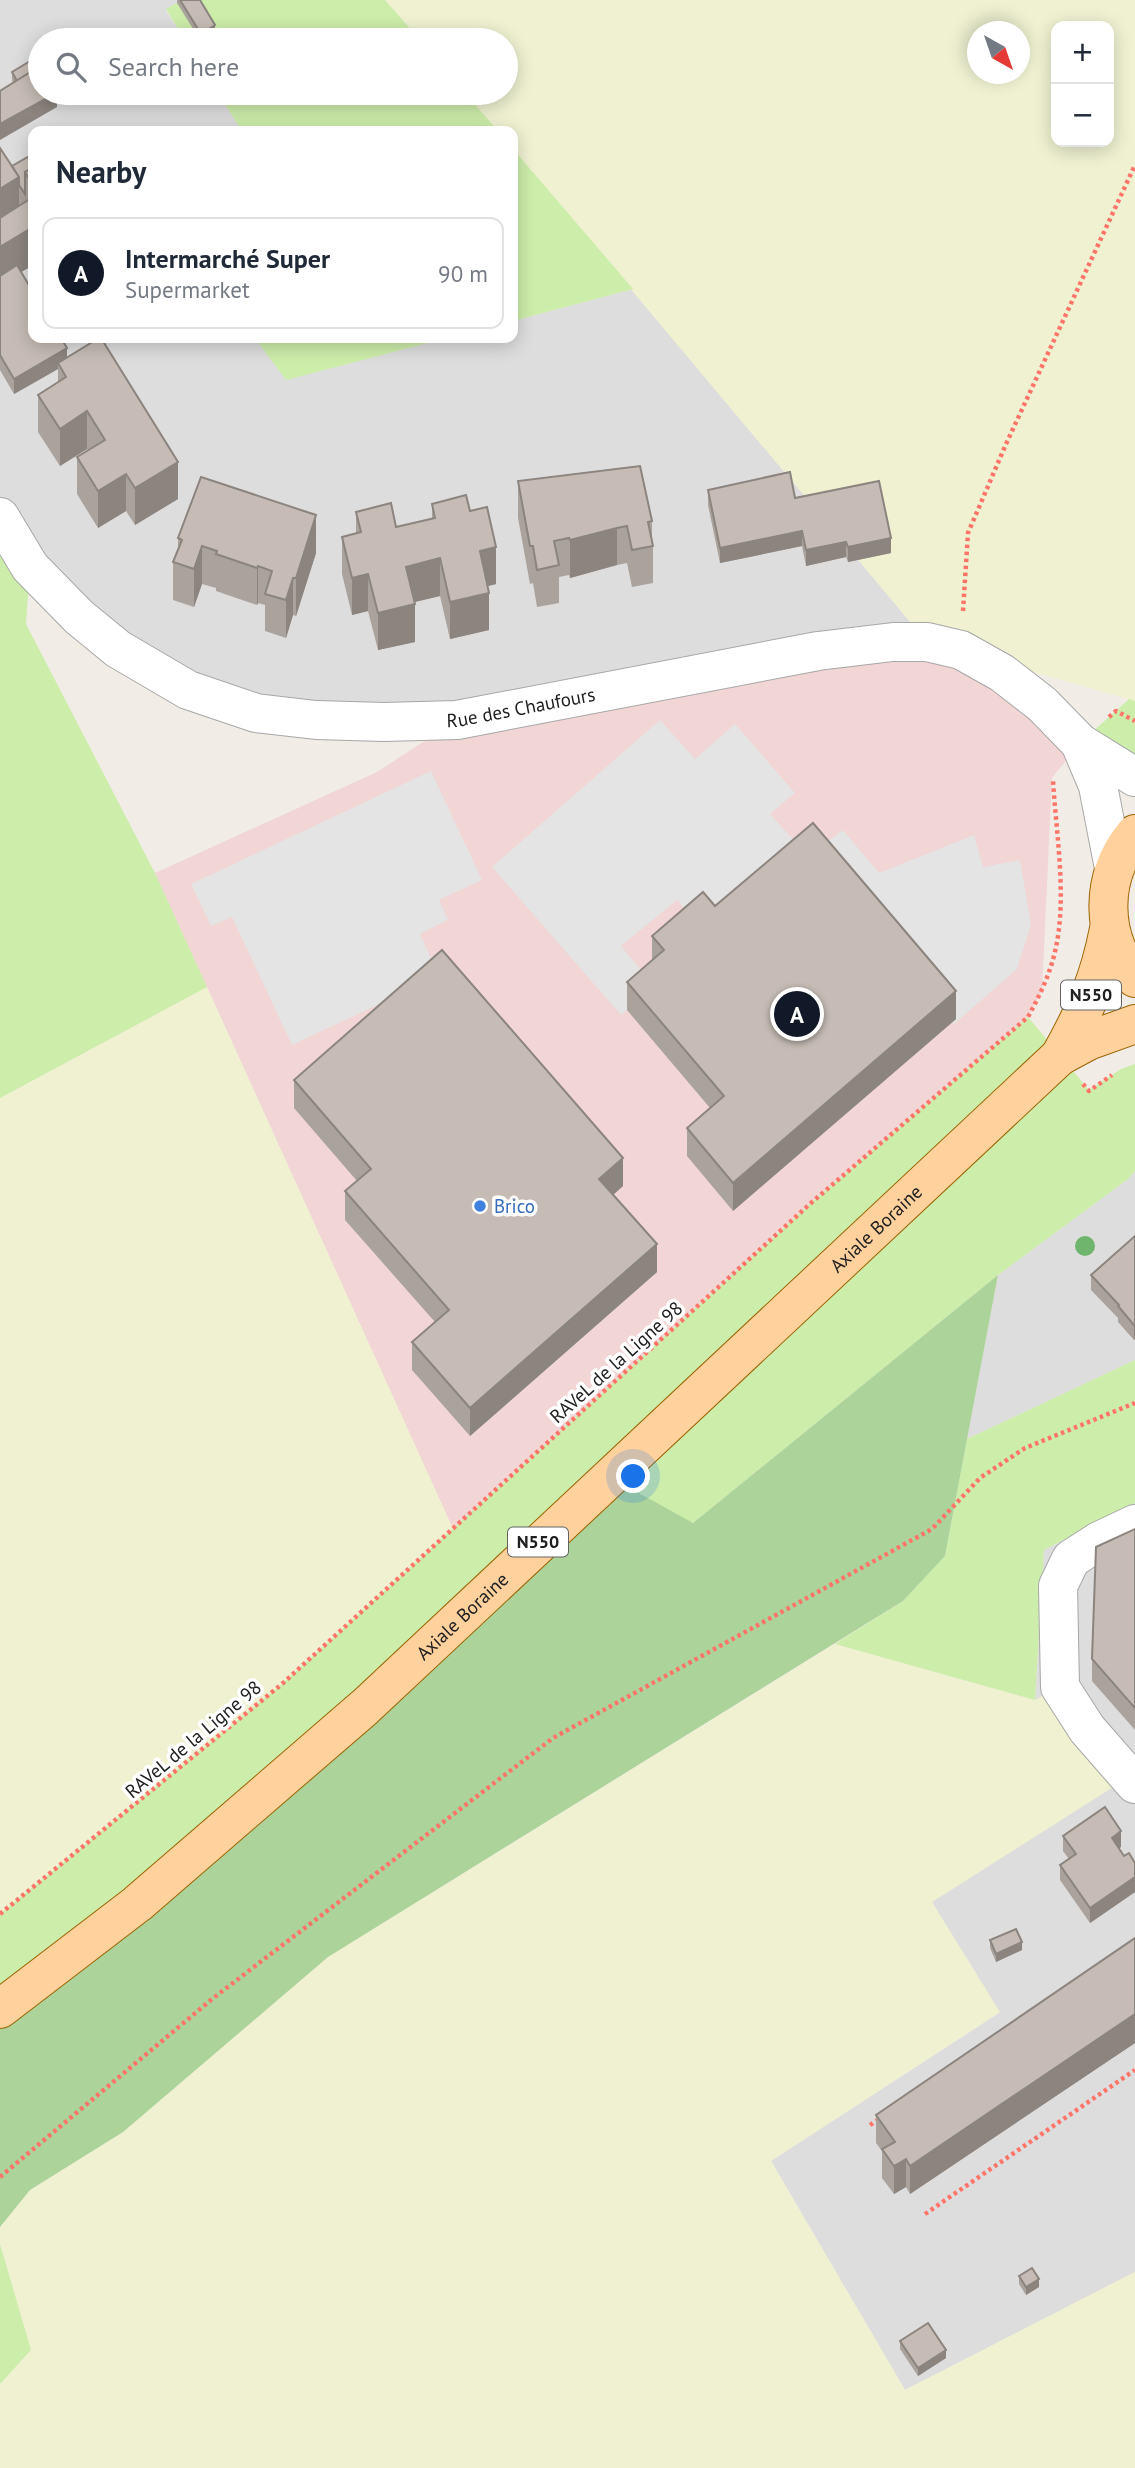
<!DOCTYPE html>
<html lang="en">
<head>
<meta charset="utf-8">
<style>
	:root { --surface:#fff; --page:#f6f6f7; --text:#1f2937; --muted:#747a83; --line:#e0e1e3; --accent:#111827 }
	body { margin:0; font-family:"PT Sans",sans-serif; background:var(--page); color:var(--text) }
	.controls { position:absolute; right:21px; top:21px; display:grid; overflow:hidden; border-radius:14px; box-shadow:0 4px 18px #0003 }
	.controls button { width:63px; height:63px; display:grid; place-items:center; padding:0; border:0; border-bottom:2px solid var(--line); background:var(--surface); color:var(--text); font:35px sans-serif }
	.compass { position:absolute; left:967px; top:21px; width:63px; height:63px; border-radius:50%; background:var(--surface); box-shadow:0 4px 18px #0003; rotate:140deg }
	.you { position:absolute; left:634px; top:1477px; width:24px; height:24px; margin:-18px; border:5px solid #fff; border-radius:50%; background:#1a73e8; box-shadow:0 0 0 10px #1a73e833 }
	.badge { display:grid; place-items:center; width:46px; height:46px; border-radius:50%; background:var(--accent); color:#fff; font-size:23px; font-weight:700 }
	.pin { position:absolute; translate:-50% -50%; border:4px solid #fff; box-shadow:0 2px 7px #0006 }
	.list { margin:0; padding:0; list-style:none }
	h2 { display:flex; justify-content:space-between; align-items:center; height:91px; margin:0; padding:0 28px; font-size:30px }
	h2 small { font-size:23px; font-weight:400; color:var(--muted) }
	.list li { display:grid; grid-template-columns:46px 1fr auto; gap:21px; align-items:center; box-sizing:border-box; height:112px; margin:0 14px 14px; padding:0 14px; border:2px solid var(--line); border-radius:14px }
	.list b { display:block; font-size:26px; white-space:nowrap }
	.list p { margin:0; font-size:23px; white-space:nowrap; color:var(--muted) }
	.list em { font-size:23px; font-style:normal; color:var(--muted) }
	.icon { flex:none; width:38px; height:38px; fill:none; stroke:currentColor; stroke-width:2; stroke-linecap:round; stroke-linejoin:round }
	.map { position:relative; flex:none; width:1135px; height:2468px; overflow:hidden }
	.search { position:absolute; background:var(--surface); box-shadow:0 4px 18px #0003; left:28px; top:28px; width:490px; height:77px; display:flex; align-items:center; gap:18px; box-sizing:border-box; padding:0 24px; border-radius:38px; color:var(--muted); font-size:26px }
	.panel { position:absolute; background:var(--surface); box-shadow:0 4px 18px #0003; left:28px; top:126px; width:490px; height:217px; border-radius:14px }
	.map>svg:first-child { display:block }
	.residential { fill:#dedddd }
	.commercial { fill:#f2d5d5 }
	.farmland { fill:#eff1d1; fill-rule:evenodd }
	.grass { fill:#cdedaa }
	.forest { fill:#acd399 }
	.parking { fill:#e4e4e4 }
	.lines { fill:none; stroke-linecap:round; stroke-linejoin:round }
	.minor-casing { stroke:#a7a7a7; stroke-width:40 }
	.major-casing { stroke:#9c6300; stroke-width:40 }
	.path { stroke:#ff7469; stroke-width:4.5; stroke-dasharray:3.5 3.5; stroke-linecap:butt }
	.minor { stroke:#fff; stroke-width:38 }
	.major { stroke:#ffd19d; stroke-width:38 }
	.tree { fill:#70b56e }
	.wall { fill:#aaa29c }
	.shaded-wall { fill:#8b847f }
	.building { fill:#c6bcb5; stroke:#8b847f; stroke-width:2 }
	.shop-dot { fill:#3f7fe0; stroke:#fff; stroke-width:2.5 }
	.labels { text-anchor:middle; stroke-width:7; stroke-linejoin:round; paint-order:stroke }
	.shield { fill:#fff; stroke:#636363; stroke-width:2 }
	.shield-label { font-size:18px; font-weight:bold; fill:#202020 }
	.street-label { font-size:19px; fill:#202020; stroke:#fff }
	.shop-label { font-size:19px; fill:#366cbe; stroke:#fff; text-anchor:start }
</style>
</head>
<body>
<div class="map">
<svg width="1135" height="2468" viewBox="0 0 1135 2468">
	<rect width="100%" height="100%" fill="#f1ede6"/>
	<!-- residential -->
	<g class="residential">
		<polygon points="0,0 182,0 166,10 185,40 40,40 40,93 218,93 242,131 33,131 33,338 255,338 287,379 447,338 513,338 513,321 633,289 927,642 316,720 118,649 0,517"/>
		<polygon points="1135,1171 1135,1360 967,1439 998,1275 1128,1179"/>
		<polygon points="1135,1503 1135,2272 905,2390 771,2161 999,2013 931,1902 1128,1777 1060,1688 1035,1700 1044,1550"/>
	</g>
	<!-- commercial -->
	<polygon class="commercial" points="927,642 1080,743 1052,778 1042,991 1028,1017 811,1203 453,1529 155,873 377,772 457,720"/>
	<!-- farmland -->
	<g class="farmland">
		<path d="M385,0H1135V701L927,642L513,149V131H498L465,93H506V40H420ZM1056,26H1109V142H1056ZM978,32H1020V74H978Z"/>
		<polygon points="207,987 453,1529 282,1684 0,1914 0,1098"/>
		<polygon points="835,1644 1035,1700 1060,1687 1129,1777 932,1902 1000,2012 771,2161 905,2390 1135,2272 1135,2468 0,2468 0,2384 31,2350 0,2244 0,2227 30,2190 123,2132 328,1957"/>
	</g>
	<!-- grass -->
	<g class="grass">
		<polygon points="182,0 385,0 420,40 185,40 166,9"/>
		<polygon points="218,93 465,93 498,131 242,131"/>
		<polygon points="513,149 633,289 513,321"/>
		<polygon points="255,338 447,338 286,380"/>
		<polygon points="0,517 30,567 26,624 155,873 207,987 0,1098"/>
		<polygon points="1129,699 1135,701 1135,776 1080,743"/>
		<polygon points="1028,1017 1089,1090 1121,1069 1135,1064 1135,1171 1128,1179 998,1275 693,1523 0,2009 0,1914 282,1684 811,1203"/>
		<polygon points="1135,1360 1135,1503 1044,1550 1035,1700 835,1644 903,1601 945,1556 967,1439"/>
		<polygon points="0,2244 31,2350 0,2384"/>
	</g>
	<!-- forest -->
	<polygon class="forest" points="998,1275 945,1556 903,1601 328,1957 123,2132 30,2190 0,2227 0,2009 608,1476 693,1523"/>
	<!-- parking -->
	<g class="parking">
		<polygon points="660,720 695,759 735,724 795,793 770,814 808,856 843,830 879,873 974,835 983,867 1020,860 1031,924 1017,969 954,1024 808,857 712,940 677,900 621,946 654,986 621,1015 492,867"/>
		<polygon points="431,771 482,880 439,900 448,920 420,934 439,976 292,1045 232,917 211,926 191,884"/>
	</g>
	<g class="lines">
		<!-- minor casing -->
		<g class="minor-casing">
			<g id="minor">
				<path id="s1" d="M0,517L30,567L79,617L118,649L188,690L256,713L316,720L384,722L457,720L818,651L893,642H927L961,650L1002,673L1042,704L1080,743L1135,777"/>
				<polyline points="1080,743 1098,786 1114,868"/>
				<polyline points="1135,1524 1099,1541 1071,1559 1058,1586 1060,1687 1087,1729 1135,1784"/>
			</g>
		</g>
		<!-- major casing -->
		<g class="major-casing">
			<g id="major">
				<path d="M1135,834C1100,876 1099,936 1135,978"/>
				<path d="M1060,1056C1085,1011 1099,980 1109,929"/>
				<path id="s2" d="M0,2009L137,1904L365,1707L1060,1056L1088,1041L1135,1024"/>
			</g>
		</g>
		<!-- path -->
		<g class="path">
			<polyline points="963,611 968,533 1006,444 1135,165"/>
			<polyline points="1109,717 1116,711 1135,721"/>
			<polyline points="1083,1084 1089,1091 1112,1075"/>
			<path d="M0,1914L282,1684L811,1203L1028,1017C1040,995 1051,972 1056,947C1067,896 1056,833 1053,780"/>
			<polyline points="870,2125 879,2119"/>
			<polyline points="0,2177 212,1999 553,1738 932,1529 980,1478 1025,1448 1135,1403"/>
			<polyline points="925,2214 1135,2070"/>
		</g>
		<!-- minor -->
		<use href="#minor" class="minor"/>
		<!-- major -->
		<use href="#major" class="major"/>
	</g>
	<!-- trees -->
	<circle class="tree" cx="1085" cy="1246" r="10"/>
	<!-- wall -->
	<g class="wall">
		<polygon points="177,0 200,0 215,33 203,40 200,40 177,3"/>
		<polygon points="12,72 40,93 57,93 57,107 13,83 12,80"/>
		<polygon points="0,148 12,166 33,154 33,265 21,272 67,358 178,499 135,525 126,511 98,528 77,494 77,457 88,450 87,449 60,466 38,432 38,395 58,383 58,369 14,394 0,370"/>
		<polygon points="518,481 652,521 652,538 653,546 653,583 632,587 627,563 617,565 570,578 569,575 559,577 559,603 537,607 533,583 530,584 518,518"/>
		<polygon points="708,490 795,498 891,553 848,562 846,557 806,566 802,546 720,563 708,505"/>
		<polygon points="432,504 470,511 496,584 488,586 489,630 450,639 440,596 415,602 415,642 378,650 368,611 352,615 342,574 342,537 356,533 356,512 396,527 432,519"/>
		<polygon points="178,538 316,553 296,616 293,615 286,638 265,631 265,605 258,603 257,605 216,591 216,588 202,584 194,607 173,600 173,562 178,549"/>
		<polygon points="715,906 956,1019 733,1211 687,1156 687,1128 710,1108 627,1010 627,982 652,961 652,936"/>
		<polygon points="294,1080 623,1186 613,1195 657,1272 470,1436 412,1370 412,1342 435,1322 345,1220 345,1191 357,1181 294,1108"/>
		<polygon points="1135,1236 1134,1340 1118,1322 1118,1318 1091,1290 1091,1275"/>
		<polygon points="1135,1529 1135,1730 1092,1681 1092,1659"/>
		<polygon points="1063,1836 1121,1847 1119,1848 1124,1856 1135,1863 1135,1892 1090,1923 1060,1880 1060,1865 1069,1859 1063,1851"/>
		<polygon points="1135,1938 1135,2043 910,2194 906,2187 894,2194 882,2178 882,2151 876,2143 876,2115"/>
		<polygon points="990,1940 1022,1950 996,1962 990,1948"/>
		<polygon points="1019,2276 1039,2287 1026,2295 1019,2284"/>
		<polygon points="900,2341 946,2358 918,2376 900,2349"/>
	</g>
	<!-- shaded-wall -->
	<g class="shaded-wall">
		<polygon points="215,25 215,33 203,40 201,40 201,34"/>
		<polygon points="56,93 57,93 57,107 0,140 0,124"/>
		<polygon points="19,177 19,215 0,227 0,189"/>
		<polygon points="33,227 33,265 0,285 0,247"/>
		<polygon points="67,348 67,363 58,363 58,369 14,394 14,379"/>
		<polygon points="87,411 87,449 60,466 60,429"/>
		<polygon points="178,462 178,499 135,525 135,488"/>
		<polygon points="126,474 126,511 98,528 98,491"/>
		<polygon points="316,515 316,553 296,616 296,578"/>
		<polygon points="617,528 617,565 570,578 570,540"/>
		<polygon points="802,531 802,546 720,563 720,548"/>
		<polygon points="891,538 891,553 848,562 848,547"/>
		<polygon points="846,542 846,557 806,566 806,550"/>
		<polygon points="202,546 202,584 194,607 194,569"/>
		<polygon points="496,547 496,584 480,588 480,551"/>
		<polygon points="440,558 440,596 406,604 406,567"/>
		<polygon points="258,566 258,603 257,605 257,568"/>
		<polygon points="368,574 368,611 352,615 352,578"/>
		<polygon points="293,578 293,615 286,638 286,600"/>
		<polygon points="489,593 489,630 450,639 450,602"/>
		<polygon points="415,604 415,642 378,650 378,613"/>
		<polygon points="956,991 956,1019 733,1211 733,1183"/>
		<polygon points="623,1158 623,1186 599,1207 599,1179"/>
		<polygon points="657,1244 657,1272 470,1436 470,1408"/>
		<polygon points="1135,1324 1135,1339 1134,1340 1134,1325"/>
		<polygon points="1121,1831 1121,1847 1112,1853 1112,1838"/>
		<polygon points="1135,1877 1135,1892 1090,1923 1090,1908"/>
		<polygon points="1022,1942 1022,1950 996,1962 996,1954"/>
		<polygon points="1135,2014 1135,2043 910,2194 910,2166"/>
		<polygon points="906,2159 906,2187 894,2194 894,2166"/>
		<polygon points="1039,2279 1039,2287 1026,2295 1026,2287"/>
		<polygon points="946,2350 946,2358 918,2376 918,2368"/>
	</g>
	<!-- building -->
	<g class="building">
		<polygon points="180,0 200,0 215,25 201,34"/>
		<polygon points="40,55 40,66 17,81 12,72"/>
		<polygon points="40,66 40,93 56,93 0,124 0,91"/>
		<polygon points="0,148 19,177 0,189"/>
		<polygon points="33,154 33,167 25,172 25,194 19,185 19,177 12,166"/>
		<polygon points="33,167 33,185 25,172"/>
		<polygon points="33,197 33,227 0,247 0,218"/>
		<polygon points="17,265 33,292 33,338 61,338 67,348 14,379 0,355 0,276"/>
		<polygon points="99,338 101,338 178,462 135,488 126,474 98,491 77,457 105,440 87,411 60,429 38,395 66,377 58,363"/>
		<polygon points="640,466 652,521 648,522 653,546 632,550 627,526 617,528 570,540 569,538 554,541 559,565 537,570 533,546 530,546 518,481"/>
		<polygon points="790,472 795,498 879,481 891,538 848,547 846,542 806,550 802,531 720,548 708,490"/>
		<polygon points="201,477 316,515 296,578 293,578 286,600 265,594 272,571 258,566 257,568 216,554 217,551 202,546 194,569 173,562 182,540 178,538"/>
		<polygon points="466,495 470,511 487,507 496,547 480,551 489,593 450,602 440,558 406,567 415,604 378,613 368,574 352,578 342,537 361,532 356,512 391,503 396,527 435,518 432,504"/>
		<polygon points="813,823 956,991 733,1183 687,1128 724,1096 627,982 664,950 652,936 703,892 715,906"/>
		<polygon points="442,950 623,1158 599,1179 657,1244 470,1408 412,1342 449,1310 345,1191 371,1169 294,1080"/>
		<polygon points="1135,1236 1135,1324 1134,1325 1118,1306 1119,1305 1091,1275"/>
		<polygon points="1135,1529 1135,1708 1092,1659 1096,1547"/>
		<polygon points="1105,1807 1121,1831 1112,1838 1124,1856 1129,1853 1135,1863 1135,1877 1090,1908 1060,1865 1076,1854 1063,1836"/>
		<polygon points="1016,1929 1022,1942 996,1954 990,1940"/>
		<polygon points="1135,1938 1135,2014 910,2166 906,2159 894,2166 882,2149 895,2142 876,2115"/>
		<polygon points="1032,2268 1039,2279 1026,2287 1019,2276"/>
		<polygon points="928,2323 946,2350 918,2368 900,2341"/>
	</g>
	<!-- markers -->
	<circle class="shop-dot" cx="480" cy="1206" r="7"/>
	<g class="labels">
		<!-- shield labels -->
		<g class="shield">
			<rect x="1061" y="980.5" width="60" height="29" rx="5"/>
			<rect x="508" y="1527.5" width="60" height="29" rx="5"/>
		</g>
		<g class="shield-label">
			<text x="1091" y="1001">N550</text>
			<text x="538" y="1548">N550</text>
		</g>
		<!-- street labels -->
		<g class="street-label">
			<text dy="7" stroke="none"><textPath href="#s1" startOffset="598">Rue des Chaufours</textPath></text>
			<text dy="7" stroke="none"><textPath href="#s2" startOffset="1174">Axiale Boraine</textPath></text>
			<text transform="translate(616 1362) rotate(-42)" y="7">RAVeL de la Ligne 98</text>
			<text dy="7" stroke="none"><textPath href="#s2" startOffset="607">Axiale Boraine</textPath></text>
			<text transform="translate(193 1739) rotate(-40)" y="7">RAVeL de la Ligne 98</text>
		</g>
		<!-- shop labels -->
		<g class="shop-label">
			<text x="494" y="1213">Brico</text>
		</g>
	</g>
</svg>
<div class="controls">
<button>+</button>
<button>−</button>
</div>
<svg class="compass" viewBox="-18 -18 36 36"><path d="M0-13l5 13h-10z" fill="#e53935"/><path d="M0 13l5-13h-10z" fill="#747a83"/></svg>
<div class="you"></div>
<div class="pin badge" style="left:797px;top:1014px">A</div>
<div class="search"><svg class="icon" aria-label="search" viewBox="0 0 24 24"><circle cx="10" cy="10" r="6"/><path d="M15 15l6 6"/></svg>Search here</div>
<section class="panel">
<h2>Nearby<small></small></h2>
<ul class="list">
<li><span class="badge">A</span><div><b>Intermarché Super</b><p>Supermarket</p></div><em>90 m</em></li>
</ul>
</section>
</div>
</body>
</html>
